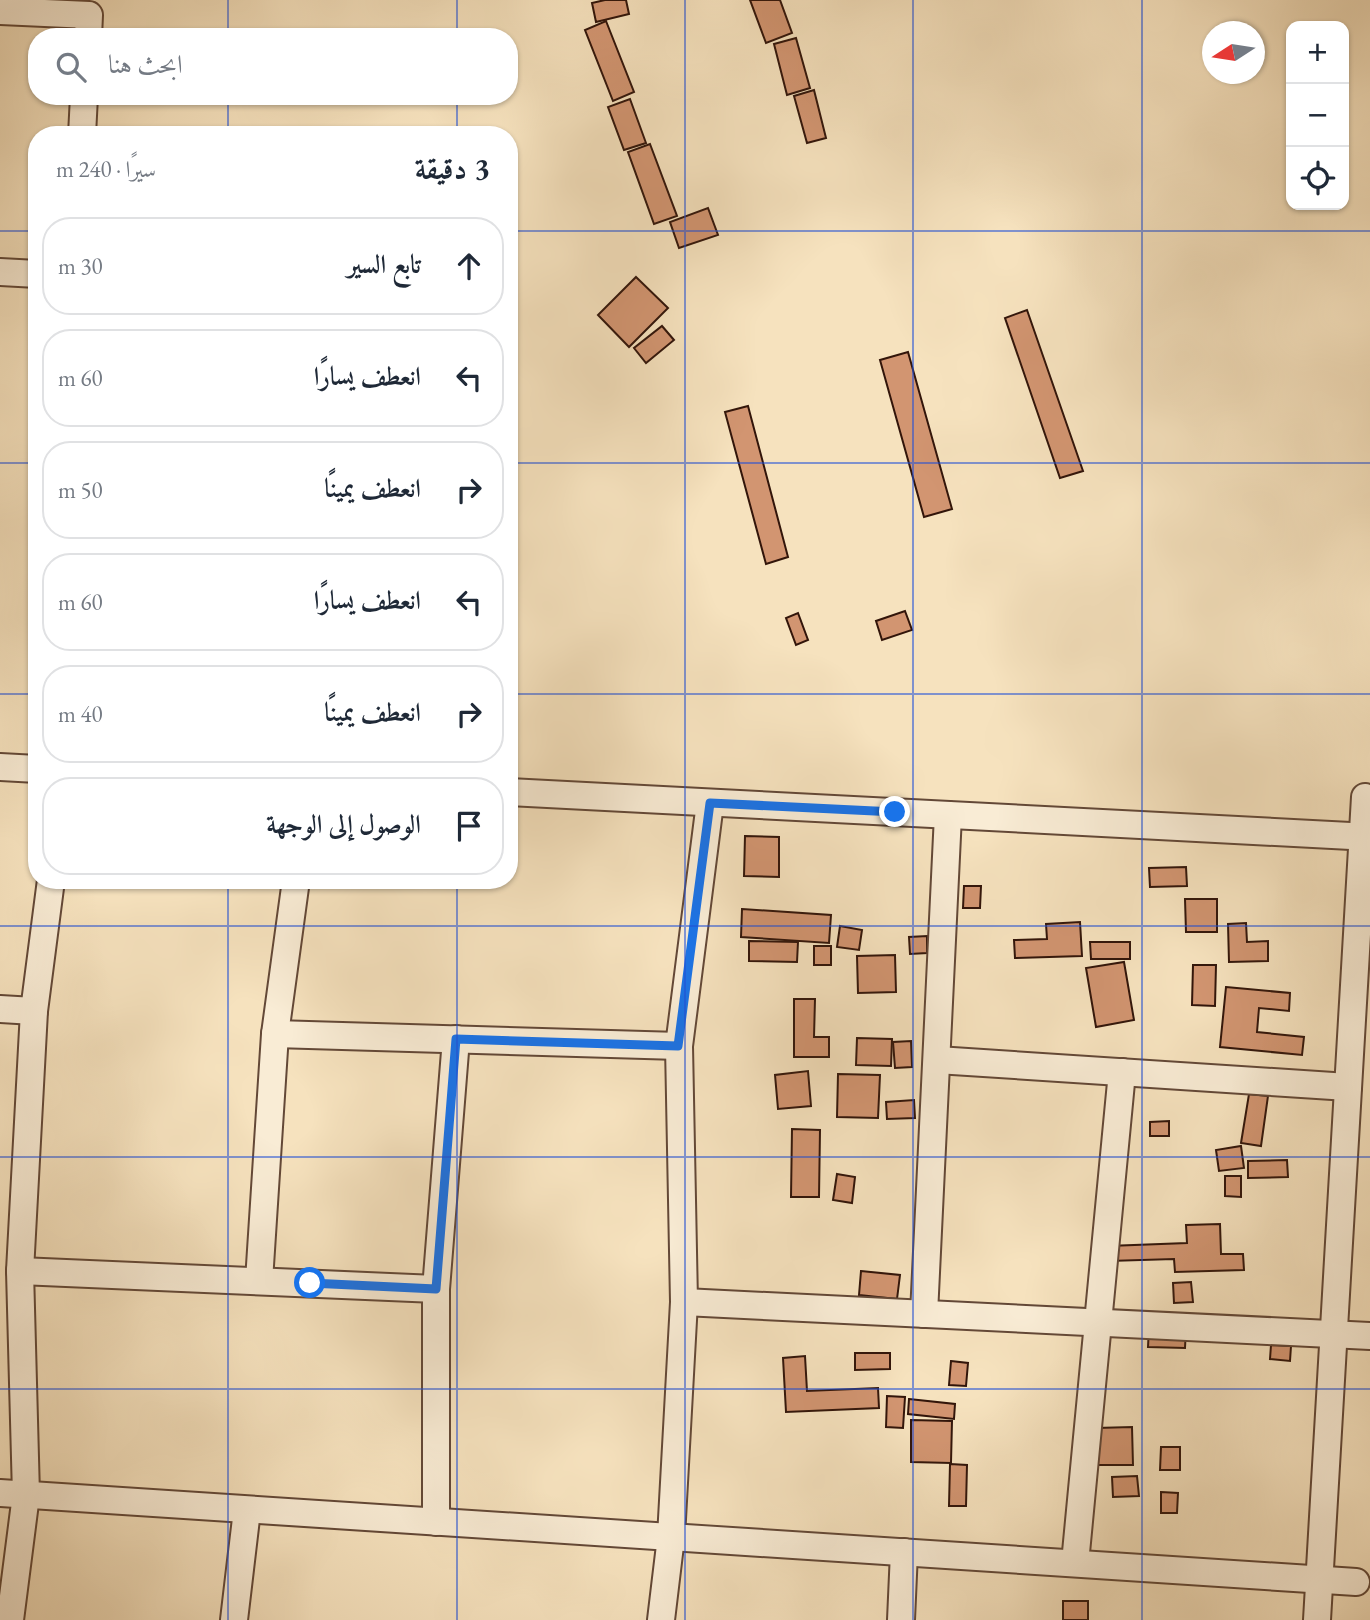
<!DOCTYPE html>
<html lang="ar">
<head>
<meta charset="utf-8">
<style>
	:root { --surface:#fff; --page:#f2f2f3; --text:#1f2937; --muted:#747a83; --line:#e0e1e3 }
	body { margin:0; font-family:"EB Garamond",Amiri,serif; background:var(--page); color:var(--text); direction:rtl }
	.controls { position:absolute; right:21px; top:21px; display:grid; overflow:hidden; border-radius:14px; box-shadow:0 2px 5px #0004 }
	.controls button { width:63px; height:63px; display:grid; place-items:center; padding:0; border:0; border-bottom:2px solid var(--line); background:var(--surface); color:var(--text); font:35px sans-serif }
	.compass { position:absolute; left:1202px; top:21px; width:63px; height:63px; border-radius:50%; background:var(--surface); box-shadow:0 2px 5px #0004; rotate:258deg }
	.stop { position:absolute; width:21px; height:21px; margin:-16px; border:5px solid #1a73e8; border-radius:50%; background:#fff }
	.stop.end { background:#1a73e8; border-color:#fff; box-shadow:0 2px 7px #0008 }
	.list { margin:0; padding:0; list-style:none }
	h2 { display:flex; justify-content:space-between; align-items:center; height:91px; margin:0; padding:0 28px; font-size:30px }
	h2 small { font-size:23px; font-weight:400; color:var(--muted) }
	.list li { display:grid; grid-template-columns:46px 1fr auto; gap:21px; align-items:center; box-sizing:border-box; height:98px; margin:0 14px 14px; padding:0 14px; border:2px solid var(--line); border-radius:28px }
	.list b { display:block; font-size:26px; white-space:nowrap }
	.list em { font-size:23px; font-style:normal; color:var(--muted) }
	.icon { flex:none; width:38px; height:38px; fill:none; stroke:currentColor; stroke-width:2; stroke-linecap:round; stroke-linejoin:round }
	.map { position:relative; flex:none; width:1370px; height:1620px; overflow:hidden; direction:ltr }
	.search { position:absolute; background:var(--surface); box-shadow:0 2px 5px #0004; left:28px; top:28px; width:490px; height:77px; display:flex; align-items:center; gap:18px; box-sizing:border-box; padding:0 24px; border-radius:28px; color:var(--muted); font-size:26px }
	.panel { position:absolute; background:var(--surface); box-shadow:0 2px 5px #0004; left:28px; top:126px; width:490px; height:763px; border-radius:28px; direction:rtl }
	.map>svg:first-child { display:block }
	.building { fill:#d29571; stroke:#32150a; stroke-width:2 }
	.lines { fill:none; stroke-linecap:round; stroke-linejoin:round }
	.minor-casing { stroke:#634837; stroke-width:30 }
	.minor { stroke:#f9ecd5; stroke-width:26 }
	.route { stroke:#1a73e8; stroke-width:9 }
	.grid { fill:none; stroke:#1d4ed8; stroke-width:2; stroke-opacity:0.55 }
</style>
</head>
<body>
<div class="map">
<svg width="1370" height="1620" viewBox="0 0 1370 1620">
	<rect width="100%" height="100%" fill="#f6e2be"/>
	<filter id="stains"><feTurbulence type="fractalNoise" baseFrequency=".00286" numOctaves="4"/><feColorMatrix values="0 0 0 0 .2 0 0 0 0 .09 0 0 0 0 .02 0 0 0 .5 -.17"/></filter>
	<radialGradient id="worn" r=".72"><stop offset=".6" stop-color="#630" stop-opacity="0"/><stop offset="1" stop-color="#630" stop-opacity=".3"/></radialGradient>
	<!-- building -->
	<g class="building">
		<polygon points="605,0 626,0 629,14 596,22 592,3"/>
		<polygon points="750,0 780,0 792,33 766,43"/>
		<polygon points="606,21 634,92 613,101 585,30"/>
		<polygon points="796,38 810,88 787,95 774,44"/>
		<polygon points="814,90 826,138 807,143 794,96"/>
		<polygon points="630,99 646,143 624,150 608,107"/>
		<polygon points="650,144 677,216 654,224 628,152"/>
		<polygon points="708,208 718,235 679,248 670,222"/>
		<polygon points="636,277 668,308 629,347 598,315"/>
		<polygon points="1027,310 1083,471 1060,478 1005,318"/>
		<polygon points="662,326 674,340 646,363 634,348"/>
		<polygon points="908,352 952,509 924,517 880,360"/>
		<polygon points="748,406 788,557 766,564 725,412"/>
		<polygon points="905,611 912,630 882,640 876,621"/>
		<polygon points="798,613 808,640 796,645 786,618"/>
		<polygon points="745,836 779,837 779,877 744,876"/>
		<polygon points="1186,867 1187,886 1150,887 1149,868"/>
		<polygon points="964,886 981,886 980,908 963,908"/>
		<polygon points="1185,899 1217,899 1217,932 1186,932"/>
		<polygon points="742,909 831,915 829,943 741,937"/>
		<polygon points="1080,922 1082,956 1015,958 1014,940 1047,939 1046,924"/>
		<polygon points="1246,923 1247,942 1268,941 1268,961 1229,962 1228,924"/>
		<polygon points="840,926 862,930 859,950 837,947"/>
		<polygon points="927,936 927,953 910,954 909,937"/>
		<polygon points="749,941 798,942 797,962 749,961"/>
		<polygon points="1090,942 1130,942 1130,959 1091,959"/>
		<rect x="814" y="946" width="17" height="19"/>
		<polygon points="895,955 896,992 858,993 857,956"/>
		<polygon points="1124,962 1134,1020 1096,1027 1086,968"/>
		<polygon points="1193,965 1216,965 1215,1006 1192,1005"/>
		<polygon points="1226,987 1290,993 1289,1011 1259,1008 1257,1032 1304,1037 1302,1055 1220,1047"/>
		<polygon points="794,999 815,999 814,1037 829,1037 829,1057 794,1057"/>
		<polygon points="857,1038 892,1039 891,1066 856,1065"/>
		<polygon points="911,1041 912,1067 895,1068 893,1042"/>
		<polygon points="808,1071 811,1106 778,1109 775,1075"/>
		<polygon points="838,1074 880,1075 878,1118 837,1117"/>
		<polygon points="1249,1094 1268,1096 1261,1146 1241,1143"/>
		<polygon points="914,1100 915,1118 887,1119 886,1102"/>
		<polygon points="1169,1121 1169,1136 1150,1136 1150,1122"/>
		<polygon points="792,1129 820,1130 819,1197 791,1197"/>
		<polygon points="1241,1146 1244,1168 1219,1171 1216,1150"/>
		<polygon points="1287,1160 1288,1177 1248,1178 1248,1161"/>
		<polygon points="837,1174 855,1177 852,1203 833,1200"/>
		<polygon points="1225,1176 1241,1176 1241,1197 1225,1196"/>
		<polygon points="1220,1224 1221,1254 1243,1254 1244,1270 1175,1272 1174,1259 1109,1261 1108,1246 1187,1243 1186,1225"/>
		<polygon points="861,1271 900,1275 897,1299 859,1295"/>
		<polygon points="1191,1282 1193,1302 1174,1303 1173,1283"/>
		<polygon points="1149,1327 1186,1328 1185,1348 1148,1347"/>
		<polygon points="1271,1345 1291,1346 1290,1361 1270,1359"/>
		<polygon points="855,1353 890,1353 890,1369 855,1370"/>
		<polygon points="805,1356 807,1391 878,1388 879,1408 786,1412 783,1358"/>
		<polygon points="951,1361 968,1363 966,1386 949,1385"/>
		<polygon points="887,1396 905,1397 903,1428 886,1427"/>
		<polygon points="909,1399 955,1404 954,1419 908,1414"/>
		<polygon points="911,1420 952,1421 951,1463 911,1462"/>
		<polygon points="1132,1427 1133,1465 1097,1465 1096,1428"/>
		<polygon points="1161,1447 1180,1447 1180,1470 1160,1470"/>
		<polygon points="950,1464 967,1465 966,1506 949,1506"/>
		<polygon points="1137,1476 1139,1496 1113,1497 1112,1477"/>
		<polygon points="1161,1492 1178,1493 1177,1513 1161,1513"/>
		<rect x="1063" y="1601" width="25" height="19"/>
	</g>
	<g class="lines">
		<!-- minor casing -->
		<g class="minor-casing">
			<g id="minor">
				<polyline points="0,11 89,15 88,37"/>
				<polyline points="82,135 84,96"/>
				<polyline points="0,272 37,274"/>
				<polyline points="0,767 37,769"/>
				<polyline points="509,792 1370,837"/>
				<polyline points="0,1009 34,1011"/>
				<polyline points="275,1034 679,1046"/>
				<polyline points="937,1060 1348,1087"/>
				<polyline points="20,1271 436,1289"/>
				<polyline points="259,1281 275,1034 296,880"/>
				<polyline points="684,1302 1370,1336"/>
				<polyline points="924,1314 948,815"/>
				<polyline points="0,1493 1356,1582"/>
				<polyline points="436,1522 436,1289 456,1039"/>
				<polyline points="1075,1563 1122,1072"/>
				<polyline points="10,1620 26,1495 20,1271 34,1011 51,880"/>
				<polyline points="234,1620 247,1510"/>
				<polyline points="661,1620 671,1537 684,1302 679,1046 710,803"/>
				<polyline points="901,1620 904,1552"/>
				<polyline points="1317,1620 1365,797"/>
			</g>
		</g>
		<!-- minor -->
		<use href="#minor" class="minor"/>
	</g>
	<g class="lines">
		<!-- route -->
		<polyline class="route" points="310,1283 436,1289 456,1039 678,1046 710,803 895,812"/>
	</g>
	<!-- grid -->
	<path class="grid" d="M228,0V37M457,0V37M685,0V1620M913,0V1620M1142,0V1620M228,96V135M457,96V135M0,231H37M509,231H1370M0,463H37M509,463H1370M0,694H37M509,694H1370M228,880V1620M457,880V1620M0,926H1370M0,1157H1370M0,1389H1370"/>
	<rect width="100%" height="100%" filter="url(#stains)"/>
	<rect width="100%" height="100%" fill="url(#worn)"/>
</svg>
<div class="controls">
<button>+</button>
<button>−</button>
<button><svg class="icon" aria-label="locate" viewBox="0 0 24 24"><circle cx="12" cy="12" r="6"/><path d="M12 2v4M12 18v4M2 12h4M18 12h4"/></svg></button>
</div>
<svg class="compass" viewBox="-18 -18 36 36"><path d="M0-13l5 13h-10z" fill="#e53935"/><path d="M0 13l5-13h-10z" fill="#747a83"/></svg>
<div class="stop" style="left:310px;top:1283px"></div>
<div class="stop end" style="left:895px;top:812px"></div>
<div class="search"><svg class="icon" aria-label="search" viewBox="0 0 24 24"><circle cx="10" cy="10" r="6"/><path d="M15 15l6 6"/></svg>ابحث هنا</div>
<section class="panel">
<h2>3 دقيقة<small>سيرًا · 240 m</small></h2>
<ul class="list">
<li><svg class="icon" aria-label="ahead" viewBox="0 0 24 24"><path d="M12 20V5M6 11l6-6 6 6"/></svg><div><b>تابع السير</b></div><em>30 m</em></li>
<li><svg class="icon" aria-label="left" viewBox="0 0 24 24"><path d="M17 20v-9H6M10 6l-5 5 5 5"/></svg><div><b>انعطف يسارًا</b></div><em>60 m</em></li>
<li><svg class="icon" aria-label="right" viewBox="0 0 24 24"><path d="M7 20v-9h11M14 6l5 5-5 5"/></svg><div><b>انعطف يمينًا</b></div><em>50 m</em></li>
<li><svg class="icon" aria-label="left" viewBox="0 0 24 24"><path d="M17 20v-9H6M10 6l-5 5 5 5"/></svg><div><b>انعطف يسارًا</b></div><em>60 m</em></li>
<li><svg class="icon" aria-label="right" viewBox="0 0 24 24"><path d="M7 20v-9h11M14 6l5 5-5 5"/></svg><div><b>انعطف يمينًا</b></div><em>40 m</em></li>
<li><svg class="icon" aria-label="arrive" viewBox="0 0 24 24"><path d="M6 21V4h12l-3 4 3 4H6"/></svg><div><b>الوصول إلى الوجهة</b></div></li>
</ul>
</section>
</div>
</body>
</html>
